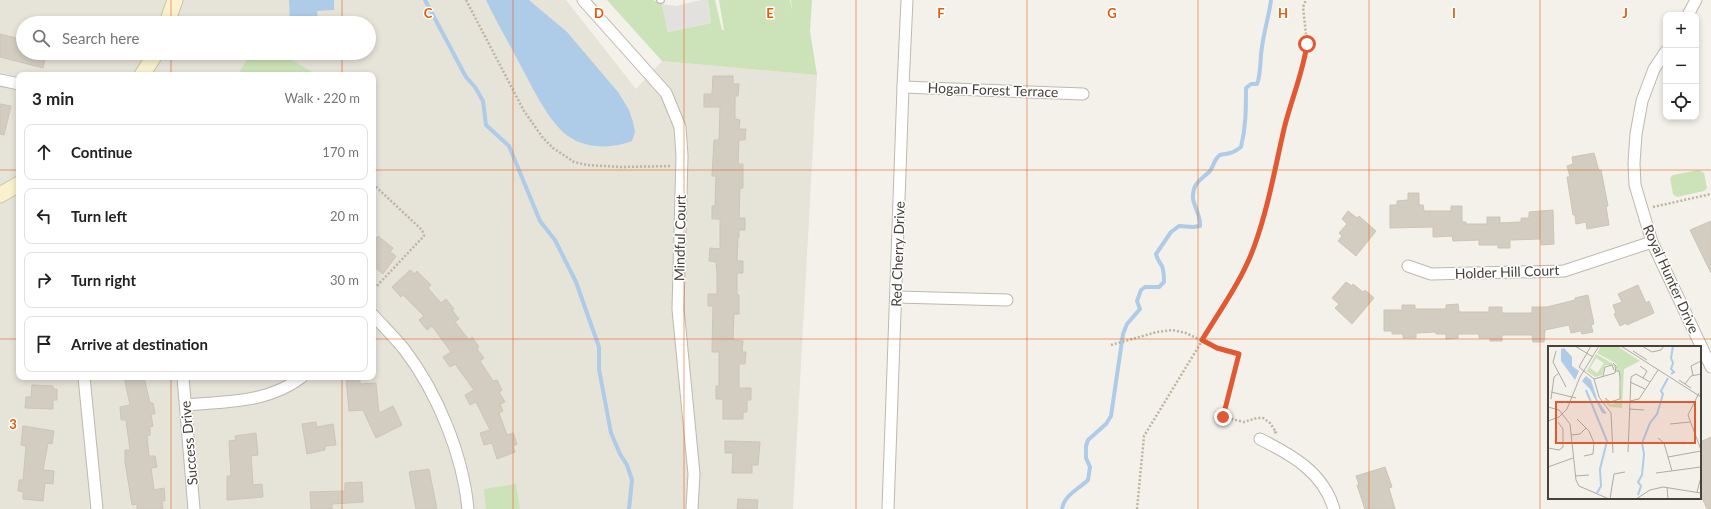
<!DOCTYPE html>
<html lang="en">
<head>
<meta charset="utf-8">
<style>
	:root { --surface:#fff; --page:#f6f6f6; --text:#222; --muted:#767676; --line:#e0e0e0 }
	body { margin:0; font-family:Lato,sans-serif; background:var(--page); color:var(--text) }
	.controls { position:absolute; right:12px; top:12px; display:grid; overflow:hidden; border-radius:8px; box-shadow:0 2px 6px #0003 }
	.controls button { width:36px; height:36px; display:grid; place-items:center; padding:0; border:0; border-bottom:1px solid var(--line); background:var(--surface); color:var(--text); font:20px sans-serif }
	.stop { position:absolute; width:12px; height:12px; margin:-9px; border:3px solid #e15933; border-radius:50%; background:#fff }
	.stop.end { background:#e15933; border-color:#fff; box-shadow:0 1px 4px #0008 }
	.list { margin:0; padding:0; list-style:none }
	h2 { display:flex; justify-content:space-between; align-items:center; height:52px; margin:0; padding:0 16px; font-size:17px }
	h2 small { font-size:13px; font-weight:400; color:var(--muted) }
	.list li { display:grid; grid-template-columns:26px 1fr auto; gap:12px; align-items:center; box-sizing:border-box; height:56px; margin:0 8px 8px; padding:0 8px; border:1px solid var(--line); border-radius:8px }
	.list b { display:block; font-size:15px; white-space:nowrap }
	.list em { font-size:13px; font-style:normal; color:var(--muted) }
	.icon { flex:none; width:22px; height:22px; fill:none; stroke:currentColor; stroke-width:2; stroke-linecap:round; stroke-linejoin:round }
	.map { position:relative; flex:none; width:1711px; height:509px; overflow:hidden }
	.search { position:absolute; background:var(--surface); box-shadow:0 2px 6px #0003; left:16px; top:16px; width:360px; height:44px; display:flex; align-items:center; gap:10px; box-sizing:border-box; padding:0 14px; border-radius:22px; color:var(--muted); font-size:15px }
	.panel { position:absolute; background:var(--surface); box-shadow:0 2px 6px #0003; left:16px; top:72px; width:360px; height:308px; border-radius:8px }
	.map>svg:first-child { display:block }
	.residential { fill:#e6e3d9; fill-rule:evenodd }
	.green { fill:#cce2b8 }
	.parking { fill:#e2e1de }
	.water { fill:#aecce8 }
	.lines { fill:none; stroke-linecap:round; stroke-linejoin:round }
	.stream { stroke:#aecce8; stroke-width:4 }
	.building { fill:#d3cdc1; stroke:#cdc5b5 }
	.lane-casing { stroke:#beb9ae; stroke-width:8 }
	.street-casing { stroke:#beb9ae; stroke-width:13 }
	.secondary-casing { stroke:#cdc59f; stroke-width:17 }
	.path { stroke:#beb5a0; stroke-width:2.5; stroke-dasharray:2 2; stroke-linecap:butt }
	.lane { stroke:#fff; stroke-width:5.5 }
	.street { stroke:#fff; stroke-width:11 }
	.secondary { stroke:#f9f1cf; stroke-width:15 }
	.route { stroke:#e15933; stroke-width:5 }
	.grid { fill:none; stroke:#e8590c; stroke-width:1; stroke-opacity:0.55 }
	.labels { text-anchor:middle; stroke-width:3; stroke-linejoin:round; paint-order:stroke }
	.street-label { font-size:14px; fill:#464239; stroke:#fff }
	.inset-river { fill:none; stroke:#aecce8; stroke-width:2 }
	.inset-road { fill:none; stroke:#aeaba3; stroke-width:1 }
	.view { fill:#e15933; fill-opacity:0.15; stroke:#e15933; stroke-width:2 }
	.inset-edge { fill:none; stroke:#464239; stroke-width:2 }
	.grid-label { font-size:13px; text-anchor:middle; font-weight:bold; fill:#e8590c; stroke:#fff; stroke-width:3; stroke-linejoin:round; paint-order:stroke }
</style>
</head>
<body>
<div class="map">
<svg width="1711" height="509" viewBox="0 0 1711 509">
	<rect width="100%" height="100%" fill="#f3f1ea"/>
	<!-- residential -->
	<path class="residential" d="M0,0H566L636,89L662,61L817,75L793,509H0ZM23,23H369V53H23ZM19,75H373V377H19Z"/>
	<!-- green -->
	<g class="green">
		<polygon points="607,0 653,0 662,4 668,32 711,23 708,0 715,0 722,30 724,30 719,0 790,0 792,10 791,0 812,0 810,31 817,75 662,61"/>
		<polygon points="250,53 280,53 317,75 238,75"/>
		<polygon points="1699,170 1704,173 1707,188 1704,191 1677,197 1673,194 1670,178 1673,175"/>
		<polygon points="516,484 520,509 486,509 484,489"/>
	</g>
	<!-- parking -->
	<polygon class="parking" points="701,0 708,0 711,23 668,32 662,4 676,6"/>
	<!-- water -->
	<g class="water">
		<polygon points="289,0 334,0 334,10 317,11 318,21 335,20 335,23 290,23"/>
		<path d="M486,0H529L567,32L618,92L629,110L633,122L635,132L632,141C612,149 586,149 568,136C547,121 529,80 516,57C506,38 495,19 486,0Z"/>
	</g>
	<g class="lines">
		<!-- stream -->
		<g class="stream">
			<polyline points="425,0 466,77 475,87 483,101 486,125 509,146 540,221 555,240 576,282 599,347 599,369 611,433 620,454 627,465 632,480 629,509"/>
			<path d="M1062,509C1064,495 1079,489 1088,480L1090,467L1086,458V446L1088,440L1106,424L1111,416L1123,334L1127,324L1140,309L1137,301L1141,290L1145,287H1159L1164,282C1164,277 1164,271 1162,266C1159,261 1157,259 1156,254L1171,232L1179,226L1193,227L1200,226C1201,216 1195,209 1193,199C1192,183 1200,181 1210,171C1214,166 1214,159 1220,155C1223,154 1227,154 1230,153C1234,152 1237,150 1241,147C1246,127 1246,109 1246,88L1251,84H1257C1261,76 1260,57 1262,47C1264,31 1269,16 1271,0"/>
		</g>
	</g>
	<!-- building -->
	<g class="building">
		<polygon points="0,34 23,40 23,53 46,53 43,68 0,57"/>
		<polygon points="713,76 733,76 733,84 739,84 738,96 735,96 735,119 740,120 739,129 746,129 745,140 739,140 738,164 743,164 743,188 740,188 739,218 745,218 745,230 739,230 739,237 738,237 737,261 743,261 743,273 737,273 737,295 739,295 739,314 734,314 733,340 743,341 742,352 746,352 745,364 739,364 739,388 751,388 751,400 747,400 747,412 743,412 743,419 723,419 723,399 716,399 716,386 719,386 719,352 712,352 713,306 708,306 708,294 717,294 717,273 716,262 709,261 710,248 720,249 720,219 712,219 712,206 715,206 716,176 712,176 714,140 719,140 720,107 704,107 704,94 712,94"/>
		<polygon points="0,104 11,106 4,135 0,134"/>
		<polygon points="1594,153 1599,171 1601,170 1608,206 1606,206 1609,225 1587,229 1586,222 1576,224 1575,215 1573,215 1567,177 1570,177 1567,166 1573,164 1572,157"/>
		<polygon points="1408,193 1419,193 1419,205 1423,205 1424,211 1451,211 1451,206 1462,206 1462,222 1466,222 1466,224 1487,224 1487,217 1500,217 1500,223 1521,222 1521,218 1529,218 1529,212 1553,210 1554,244 1541,245 1541,239 1510,240 1510,248 1498,248 1498,245 1479,245 1479,240 1453,241 1452,236 1433,237 1433,227 1390,228 1390,205 1397,205 1397,201 1408,200"/>
		<polygon points="1348,211 1357,218 1359,216 1376,231 1356,256 1338,241 1342,236 1339,233 1347,224 1342,219"/>
		<polygon points="1711,221 1711,273 1690,230"/>
		<polygon points="378,236 393,248 390,252 396,256 383,274 373,266 373,242"/>
		<polygon points="410,270 415,274 417,271 431,285 428,288 441,303 446,299 454,309 452,310 459,319 455,322 469,340 472,337 479,347 477,349 484,358 480,361 493,381 497,380 502,390 499,392 505,402 500,404 503,411 499,413 507,435 513,433 517,444 513,446 515,452 497,459 492,443 484,445 480,433 490,430 476,402 470,405 465,395 474,390 455,364 450,367 443,357 451,352 432,326 427,330 419,320 424,316 403,295 401,297 392,287"/>
		<polygon points="1346,282 1352,286 1353,284 1363,292 1365,290 1374,298 1352,324 1335,308 1339,304 1332,298"/>
		<polygon points="1638,285 1646,303 1649,301 1654,313 1627,325 1626,323 1620,326 1614,314 1616,313 1613,305 1622,302 1618,294"/>
		<polygon points="1588,295 1594,324 1591,325 1593,332 1582,334 1581,331 1571,333 1569,325 1545,330 1544,342 1533,342 1532,335 1502,335 1502,341 1490,341 1490,338 1479,338 1479,334 1458,334 1458,338 1446,339 1446,334 1436,334 1436,332 1416,333 1416,338 1403,338 1403,334 1392,334 1392,331 1384,331 1384,310 1402,310 1402,305 1415,305 1415,309 1446,309 1446,305 1458,304 1459,312 1489,312 1489,307 1502,307 1502,313 1532,313 1532,307 1547,307 1575,300 1575,298"/>
		<polygon points="124,377 144,377 150,403 153,403 155,414 151,414 153,426 150,427 150,435 147,436 149,456 155,456 157,467 151,468 154,490 164,488 165,501 162,501 163,509 137,509 137,504 132,505 125,462 125,450 130,450 126,420 121,420 120,407 130,405"/>
		<polygon points="360,377 360,384 376,383 379,413 393,406 402,425 376,438 363,410 349,411 346,378"/>
		<polygon points="32,385 53,386 53,389 57,389 57,400 53,400 53,409 25,408 26,397 31,397"/>
		<polygon points="316,422 317,427 333,424 336,445 325,446 325,450 307,454 302,424"/>
		<polygon points="23,426 54,431 52,444 48,443 43,470 54,471 53,484 45,483 43,501 23,499 23,492 18,491 19,480 23,480 26,446 21,445"/>
		<polygon points="256,433 258,455 251,456 253,485 262,484 263,497 227,500 227,476 231,476 229,441 236,440 235,436"/>
		<polygon points="1711,437 1711,509 1707,509 1702,498 1700,500 1700,442"/>
		<polygon points="725,441 760,442 758,465 752,465 752,473 732,473 733,453 725,453"/>
		<polygon points="1385,467 1392,487 1389,488 1395,509 1365,509 1357,485 1359,485 1356,476"/>
		<polygon points="429,469 437,509 416,509 409,472"/>
		<polygon points="362,482 363,502 332,504 332,509 311,509 310,492 345,491 345,483"/>
		<polygon points="738,499 758,500 757,509 737,509"/>
	</g>
	<g class="lines">
		<!-- lane casing -->
		<g class="lane-casing">
			<polyline id="lane" points="660,0 661,0"/>
		</g>
		<!-- street casing -->
		<g class="street-casing">
			<g id="street">
				<polyline points="583,0 666,93 680,127 682,156 678,309 694,474 692,509"/>
				<polyline points="1688,15 1696,0"/>
				<polyline points="1666,51 1654,69 1642,101 1636,134 1634,163 1635,185 1652,242 1711,367"/>
				<polyline points="0,80 19,84"/>
				<polyline points="903,87 1083,94"/>
				<polyline points="1408,266 1431,274 1564,271 1652,242"/>
				<polyline points="897,297 1007,300"/>
				<path d="M373,315C383,326 394,337 404,349C437,392 463,455 468,509"/>
				<polyline points="84,377 97,509"/>
				<polyline points="183,377 194,509"/>
				<path d="M187,405C228,401 268,403 302,377"/>
				<path d="M1260,439C1292,455 1323,472 1334,509"/>
				<polyline points="888,509 903,87 907,0"/>
			</g>
		</g>
		<!-- secondary casing -->
		<g class="secondary-casing">
			<g id="secondary">
				<polyline points="167,23 175,0"/>
				<polyline points="142,75 156,53"/>
				<polyline points="0,195 19,184"/>
			</g>
		</g>
		<!-- path -->
		<g class="path">
			<polyline points="466,0 524,111 543,138 553,148 574,162 587,165 621,167 671,166"/>
			<polyline points="373,184 422,230 424,236 373,290"/>
			<polyline points="1653,207 1711,194"/>
			<polyline points="1111,345 1157,332 1172,330 1186,333 1217,348 1239,354 1223,417 1244,422 1257,418 1263,418 1270,423 1276,432 1273,433"/>
			<polyline points="1137,509 1144,436 1244,272 1262,223 1284,128 1305,60 1307,44 1303,7 1306,0"/>
		</g>
		<!-- lane -->
		<use href="#lane" class="lane"/>
		<!-- street -->
		<use href="#street" class="street"/>
		<!-- secondary -->
		<use href="#secondary" class="secondary"/>
	</g>
	<g class="lines">
		<!-- route -->
		<path class="route" d="M1223,417L1239,354L1217,348L1202,340C1221,309 1242,280 1254,247C1268,209 1275,168 1284,129C1291,100 1303,73 1307,44"/>
	</g>
	<!-- grid -->
	<path class="grid" d="M171,0V23M342,0V23M513,0V509M684,0V509M856,0V509M1027,0V509M1198,0V509M1369,0V509M1540,0V509M171,53V75M342,53V75M0,170H19M373,170H1711M0,339H19M373,339H1711M171,377V509M342,377V509"/>
	<g class="labels">
		<!-- street labels -->
		<g class="street-label">
			<text transform="translate(993 90) rotate(2)" y="5">Hogan Forest Terrace</text>
			<text transform="translate(680 238) rotate(-89)" y="5">Mindful Court</text>
			<text transform="translate(898 254) rotate(-88)" y="5">Red Cherry Drive</text>
			<text transform="translate(1507 272) rotate(-2)" y="5">Holder Hill Court</text>
			<text transform="translate(1671 279) rotate(66)" y="5">Royal Hunter Drive</text>
			<text transform="translate(189 443) rotate(-95)" y="5">Success Drive</text>
		</g>
	</g>
	<!-- overview -->
	<g transform="translate(1548 346)">
		<rect width="153" height="153" fill="#f3f1ea"/>
		<path d="M53,0H69L92,15L76,23L74,62L62,61L56,55L58,53L63,59L72,55L73,36L71,25L67,24L69,18L49,7ZM48,8L67,19V23L65,19H57L54,29L47,31L39,25ZM48,12L56,17L49,27L42,22Z" fill="#cce2b8" fill-rule="evenodd"/>
		<path d="M16,2L24,11V20L31,25L27,34L13,15V3ZM38,30L43,34L49,53L59,68L54,67L42,43L34,35Z" fill="#aecce8"/>
		<path class="inset-river" d="M123,28L126,26L123,23L125,17L123,12L125,0M38,44L59,95L52,123L53,140L49,147M90,149L93,140L90,136L94,129L96,108L94,97L102,77L109,68L115,48L113,45L120,32"/>
		<path class="inset-road" d="M27,0L45,11M43,0L31,21L46,33L51,51L63,67L65,107M73,0L153,51M94,0L104,6L113,4L116,0M8,5L5,16L18,41M85,5L99,14M92,20L99,25L95,32M145,29L143,20L153,15M55,30L57,21L64,19L66,24M46,33L67,27L68,20L65,17M131,34L143,42M82,36L97,43M137,38L143,30L153,28M3,46L28,52M151,47L140,69L153,104M57,52L62,56L72,53V31L71,25H67M3,53L6,31L11,27M82,55L91,53L110,24M0,61L11,64L22,78L28,134L31,140L61,153M81,63L96,64M29,73L41,85L46,97L45,108L36,110M0,75L11,71L19,63L32,31L51,0M122,78L142,76M23,89L32,88L38,82M110,92L116,97L124,125M0,102L11,104L15,101V83L10,76M80,106L83,31L88,28L102,36M120,111L153,105M0,121L25,112M108,127L153,121M27,130L41,129M119,141L120,153M149,146L153,131M62,153L66,128L77,126M88,153L102,144L115,141L153,147"/>
		<path class="view" d="M8,56H147V97H8Z"/>
		<rect width="153" height="153" class="inset-edge"/>
	</g>
	<g class="grid-label">
		<text x="428" y="18">C</text>
		<text x="599" y="18">D</text>
		<text x="770" y="18">E</text>
		<text x="941" y="18">F</text>
		<text x="1112" y="18">G</text>
		<text x="1283" y="18">H</text>
		<text x="1454" y="18">I</text>
		<text x="1625" y="18">J</text>
		<text x="13" y="429">3</text>
	</g>
</svg>
<div class="controls">
<button>+</button>
<button>−</button>
<button><svg class="icon" aria-label="locate" viewBox="0 0 24 24"><circle cx="12" cy="12" r="6"/><path d="M12 2v4M12 18v4M2 12h4M18 12h4"/></svg></button>
</div>
<div class="stop" style="left:1307px;top:44px"></div>
<div class="stop end" style="left:1223px;top:417px"></div>
<div class="search"><svg class="icon" aria-label="search" viewBox="0 0 24 24"><circle cx="10" cy="10" r="6"/><path d="M15 15l6 6"/></svg>Search here</div>
<section class="panel">
<h2>3 min<small>Walk · 220 m</small></h2>
<ul class="list">
<li><svg class="icon" aria-label="ahead" viewBox="0 0 24 24"><path d="M12 20V5M6 11l6-6 6 6"/></svg><div><b>Continue</b></div><em>170 m</em></li>
<li><svg class="icon" aria-label="left" viewBox="0 0 24 24"><path d="M17 20v-9H6M10 6l-5 5 5 5"/></svg><div><b>Turn left</b></div><em>20 m</em></li>
<li><svg class="icon" aria-label="right" viewBox="0 0 24 24"><path d="M7 20v-9h11M14 6l5 5-5 5"/></svg><div><b>Turn right</b></div><em>30 m</em></li>
<li><svg class="icon" aria-label="arrive" viewBox="0 0 24 24"><path d="M6 21V4h12l-3 4 3 4H6"/></svg><div><b>Arrive at destination</b></div></li>
</ul>
</section>
</div>
</body>
</html>
